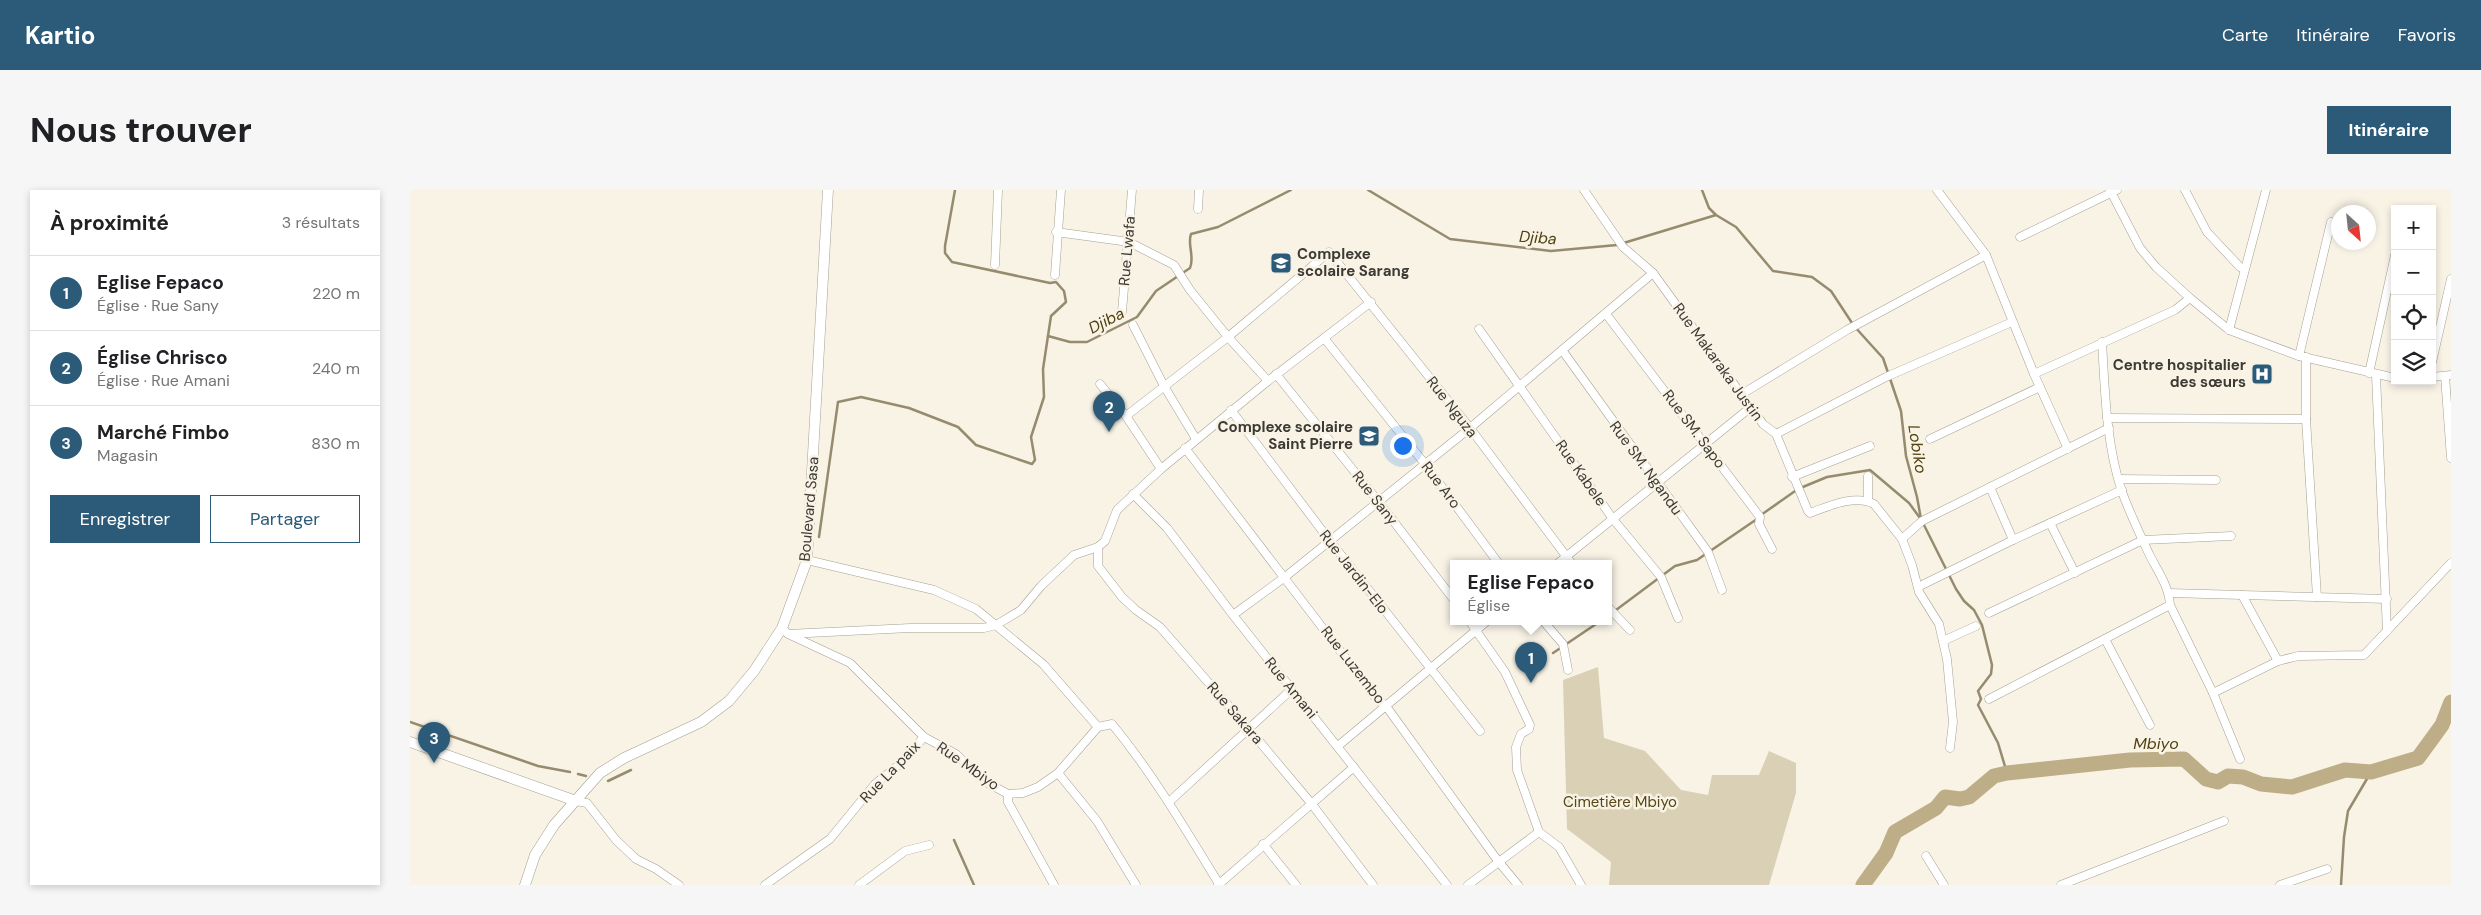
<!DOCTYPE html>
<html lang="fr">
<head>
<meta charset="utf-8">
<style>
	:root { --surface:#fff; --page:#f6f6f6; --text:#202124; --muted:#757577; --line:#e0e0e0; --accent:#2b5b79 }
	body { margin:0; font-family:"DM Sans",sans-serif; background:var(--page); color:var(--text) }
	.controls { position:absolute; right:15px; top:15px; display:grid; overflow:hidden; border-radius:0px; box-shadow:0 2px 8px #0003 }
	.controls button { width:45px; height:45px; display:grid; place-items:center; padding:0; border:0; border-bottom:1px solid var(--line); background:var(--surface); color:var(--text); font:25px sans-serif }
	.compass { position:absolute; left:1921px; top:15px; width:45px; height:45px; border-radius:50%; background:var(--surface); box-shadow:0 2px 8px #0003; rotate:153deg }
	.you { position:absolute; left:992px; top:255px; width:18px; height:18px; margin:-12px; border:4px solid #fff; border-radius:50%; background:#1a73e8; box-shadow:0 0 0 8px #1a73e833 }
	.badge { display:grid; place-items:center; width:32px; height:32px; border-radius:50%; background:var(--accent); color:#fff; font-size:16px; font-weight:700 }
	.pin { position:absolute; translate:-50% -41px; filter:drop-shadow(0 1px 2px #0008) }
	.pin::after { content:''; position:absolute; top:26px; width:18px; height:15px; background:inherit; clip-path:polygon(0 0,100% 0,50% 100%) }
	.popup { position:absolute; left:1040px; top:370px; width:162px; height:65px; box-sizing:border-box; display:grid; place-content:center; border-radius:0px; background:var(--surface); filter:drop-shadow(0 1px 4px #0005); font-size:16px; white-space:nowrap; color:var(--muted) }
	.popup b { font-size:19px; color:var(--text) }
	.popup::after { content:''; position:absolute; left:50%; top:100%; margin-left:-10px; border:10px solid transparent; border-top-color:var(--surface) }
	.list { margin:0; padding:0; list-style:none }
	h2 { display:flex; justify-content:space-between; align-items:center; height:65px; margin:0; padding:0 20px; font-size:21px }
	h2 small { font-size:16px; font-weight:400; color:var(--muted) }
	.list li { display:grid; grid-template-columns:32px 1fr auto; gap:15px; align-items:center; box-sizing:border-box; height:75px; padding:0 20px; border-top:1px solid var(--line) }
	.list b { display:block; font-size:19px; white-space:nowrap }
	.list p { margin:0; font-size:16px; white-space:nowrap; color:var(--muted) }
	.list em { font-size:16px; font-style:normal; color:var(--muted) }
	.actions { display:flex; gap:10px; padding:15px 20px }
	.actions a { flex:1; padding:11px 0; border:1px solid var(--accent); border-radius:0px; text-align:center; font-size:18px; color:var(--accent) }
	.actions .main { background:var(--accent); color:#fff }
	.icon { flex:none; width:28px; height:28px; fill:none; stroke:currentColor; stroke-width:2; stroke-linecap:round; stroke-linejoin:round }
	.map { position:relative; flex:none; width:2041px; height:695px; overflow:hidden; border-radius:0px }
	header { display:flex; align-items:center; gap:30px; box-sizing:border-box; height:70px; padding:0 25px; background:var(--accent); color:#fff }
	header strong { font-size:24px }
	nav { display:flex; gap:28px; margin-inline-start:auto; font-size:18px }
	.intro { display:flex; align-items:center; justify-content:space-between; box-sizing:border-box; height:120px; padding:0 30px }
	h1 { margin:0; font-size:35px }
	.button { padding:12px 22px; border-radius:0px; background:var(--accent); color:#fff; font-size:18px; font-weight:700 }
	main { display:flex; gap:30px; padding:0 30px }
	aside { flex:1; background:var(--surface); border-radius:0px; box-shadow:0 2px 8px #0003 }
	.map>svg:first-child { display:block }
	.green { fill:#dad0b6 }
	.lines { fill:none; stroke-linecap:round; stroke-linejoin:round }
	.stream { stroke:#968b6f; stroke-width:2.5 }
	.river { stroke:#bdae88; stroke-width:15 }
	.street-casing { stroke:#a5a094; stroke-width:9 }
	.secondary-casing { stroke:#a5a094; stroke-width:11 }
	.street { stroke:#fff; stroke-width:8 }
	.secondary { stroke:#fff; stroke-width:10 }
	.labels { text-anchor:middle; stroke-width:5; stroke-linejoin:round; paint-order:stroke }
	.street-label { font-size:15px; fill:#3c3a35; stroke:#f8f3e5 }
	.poi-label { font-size:15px; font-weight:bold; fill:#3c3a35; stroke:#f8f3e5; text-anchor:end }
	.park-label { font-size:15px; fill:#574617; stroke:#f8f3e5 }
	.water-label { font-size:16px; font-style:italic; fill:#514010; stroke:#f8f3e5 }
</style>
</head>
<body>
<header>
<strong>Kartio</strong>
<nav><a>Carte</a><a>Itinéraire</a><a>Favoris</a></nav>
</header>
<div class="intro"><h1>Nous trouver</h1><a class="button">Itinéraire</a></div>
<main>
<aside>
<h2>À proximité<small>3 résultats</small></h2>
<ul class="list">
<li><span class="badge">1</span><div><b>Eglise Fepaco</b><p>Église · Rue Sany</p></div><em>220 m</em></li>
<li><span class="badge">2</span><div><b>Église Chrisco</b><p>Église · Rue Amani</p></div><em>240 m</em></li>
<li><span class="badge">3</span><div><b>Marché Fimbo</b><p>Magasin</p></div><em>830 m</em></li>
</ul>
<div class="actions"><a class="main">Enregistrer</a><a>Partager</a></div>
</aside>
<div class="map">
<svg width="2041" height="695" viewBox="0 0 2041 695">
	<rect width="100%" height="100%" fill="#f8f3e5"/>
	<!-- green -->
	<polygon class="green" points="1188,477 1194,548 1235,561 1271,600 1298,605 1302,585 1349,585 1359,561 1386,573 1386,603 1359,695 1199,695 1201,672 1157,639 1153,490"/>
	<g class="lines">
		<!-- stream -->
		<g class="stream">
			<polyline points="958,0 1040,49 1141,61 1207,55 1306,25"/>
			<polyline points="1292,0 1299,18 1306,25 1326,37 1363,81 1402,87 1421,101 1444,136 1473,168 1491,221 1496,266 1507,307 1511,329 1546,399 1554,411 1564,420 1572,435 1582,475 1581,484 1568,501 1571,509 1568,515 1588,553 1597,583"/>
			<path d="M638,146L660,152H677L727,127L746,101L780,78C785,67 777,55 781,44L808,37L881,0"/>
			<polyline points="1351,325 1388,299 1417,287 1460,280 1499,313 1510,328"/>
			<polyline points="409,347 428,212 451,207 499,218 548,237 566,255 622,274 625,270 621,247 634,207 633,179 641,126 656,112 654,101 646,92 640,93 542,72 535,63 535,56 545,0"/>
			<polyline points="1198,426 1265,376 1287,370 1347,329"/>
			<polyline points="1143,463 1189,432"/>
			<polyline points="0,532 128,576 160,582"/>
			<polyline points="168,584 176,586"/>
			<polyline points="198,591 221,580"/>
			<polyline points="544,650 564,695"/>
			<polyline points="1931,695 1934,647 1938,621 1961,582"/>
		</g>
		<!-- river -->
		<polyline class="river" points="1453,695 1476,663 1485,642 1526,618 1535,607 1550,609 1559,607 1584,586 1597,583 1720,570 1774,569 1796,589 1808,592 1818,586 1833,587 1851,594 1882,597 1935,580 1961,582 2008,568 2032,535 2041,512"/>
		<!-- street casing -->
		<g class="street-casing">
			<g id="street">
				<path d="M1174,0L1213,57L1243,83L1353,234L1366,244L1398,321L1400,323C1419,316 1445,304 1464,314L1492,349L1502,375L1509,402L1529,434L1537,469L1543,532L1540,558"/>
				<polyline points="1527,0 1576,65 1624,184 1658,259"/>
				<polyline points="1700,0 1730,58 1746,77 1780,108 1819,140 1889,166 1985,188"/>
				<polyline points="1775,0 1797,42 1830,77 1834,79"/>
				<polyline points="788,19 789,0"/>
				<polyline points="646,42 719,52 764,75 780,100 818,147 858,191"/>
				<polyline points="1610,47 1707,0"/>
				<polyline points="585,75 588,0"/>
				<polyline points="645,85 651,0"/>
				<polyline points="712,122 722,0"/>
				<polyline points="1196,124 1350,327 1349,334 1362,359"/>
				<polyline points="723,135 754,196 786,249"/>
				<polyline points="1069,139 1203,329 1251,387 1268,428"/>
				<polyline points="1819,140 1856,0"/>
				<polyline points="914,148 1015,274 1089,374"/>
				<path d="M1692,152C1695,201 1696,252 1711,299C1719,322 1730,344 1740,366C1748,381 1759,397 1760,415L1803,503L1830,569"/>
				<polyline points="1152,160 1298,362 1312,400"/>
				<polyline points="1889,166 1921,32"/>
				<polyline points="1896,167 1896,229 1907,407"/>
				<polyline points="2022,172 2041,89"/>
				<polyline points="1959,183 1985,65"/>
				<polyline points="866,184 968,311 1044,410"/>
				<polyline points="1624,184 1765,120 1780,108"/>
				<polyline points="1966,185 1977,441"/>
				<polyline points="2035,186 2041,268"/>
				<polyline points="2022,187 2041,185"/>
				<polyline points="690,194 716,226 751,279"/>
				<polyline points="1332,204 1437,140 1576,65"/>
				<polyline points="821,220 920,351 1070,541"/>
				<polyline points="716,226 818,147 919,62 1060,238 1162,374"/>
				<polyline points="1697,228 1896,229"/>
				<polyline points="1366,244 1476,187 1602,132"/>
				<polyline points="1520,249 1630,197"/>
				<polyline points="775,258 967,509 976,516 1088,671 1108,695"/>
				<polyline points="1382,287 1460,256"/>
				<polyline points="1709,289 1806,290"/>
				<polyline points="1580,297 1603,350"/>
				<polyline points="723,304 757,338 823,425 1037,695"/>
				<polyline points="1458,311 1458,286"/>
				<polyline points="1640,333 1665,383"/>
				<polyline points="1492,349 1512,331 1699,238"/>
				<polyline points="688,357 688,376 712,407 726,420 750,437 838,538 901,613 963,695"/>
				<path d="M397,370L524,400L566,419L633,474L688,537L702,534C743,584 776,640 809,694"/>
				<polyline points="1147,374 1341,217"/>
				<polyline points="1508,397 1603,350 1712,300"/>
				<polyline points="1759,403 1977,409"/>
				<polyline points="1832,405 1868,471"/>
				<polyline points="1198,417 1220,440"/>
				<polyline points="1579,423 1733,350 1821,346"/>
				<polyline points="823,425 875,387 1060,238 1243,83"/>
				<polyline points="1060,432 1095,482 1120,535 1119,539 1111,544 1106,557 1107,580 1129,642 1149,657 1171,695"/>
				<polyline points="1134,432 1153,454 1158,480"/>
				<polyline points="372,438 378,444 500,438 574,438 586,435 611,420 631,396 664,365 688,357 695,351 707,320 751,279 858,191 961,112"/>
				<polyline points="380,445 440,473 514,547 546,564 574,591 598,604 613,603 628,597 648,583 688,537"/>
				<polyline points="1695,449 1740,535"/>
				<polyline points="1533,451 1566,436"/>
				<polyline points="1803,503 1868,471 1888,466 1954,465 2041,373"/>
				<polyline points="1579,509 1760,415"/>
				<polyline points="928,556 1076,432"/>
				<polyline points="648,583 687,631 726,695"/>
				<polyline points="598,604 598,612 644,695"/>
				<polyline points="166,611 177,613 206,650 226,669 246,679 269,695"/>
				<polyline points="759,612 882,499"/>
				<polyline points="853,654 886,695"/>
				<polyline points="1516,666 1534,695"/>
				<polyline points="355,695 420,649 465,594 490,574 514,547"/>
				<polyline points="449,695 495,661 519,655"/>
				<polyline points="808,695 944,577"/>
				<polyline points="1058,695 1129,642"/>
				<polyline points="1651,695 1814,631"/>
				<polyline points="1870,695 1917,679"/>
			</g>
		</g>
		<!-- secondary casing -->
		<g class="secondary-casing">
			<g id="secondary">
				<polyline points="0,552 166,611"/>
				<polyline points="115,695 125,665 144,635 190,583 214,568 291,532 319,511 344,481 372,438 397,370 418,0"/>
			</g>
		</g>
		<!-- street -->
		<use href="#street" class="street"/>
		<!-- secondary -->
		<use href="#secondary" class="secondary"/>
	</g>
	<!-- icons -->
	<defs>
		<g id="school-square" transform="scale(1.125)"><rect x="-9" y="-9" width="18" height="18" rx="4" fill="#2b5b79" stroke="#f8f3e5"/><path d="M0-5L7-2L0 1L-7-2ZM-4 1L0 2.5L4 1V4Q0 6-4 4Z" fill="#fff"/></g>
		<g id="hospital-square" transform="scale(1.125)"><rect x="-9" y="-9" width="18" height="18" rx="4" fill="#2b5b79" stroke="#f8f3e5"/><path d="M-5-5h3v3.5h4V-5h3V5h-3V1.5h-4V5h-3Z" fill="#fff"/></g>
	</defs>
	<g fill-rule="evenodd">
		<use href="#school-square" x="871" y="73"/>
		<use href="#hospital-square" x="1852" y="184"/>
		<use href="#school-square" x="959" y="246"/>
	</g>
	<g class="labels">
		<!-- street labels -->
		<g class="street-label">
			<text transform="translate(717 61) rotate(-85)" y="5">Rue Lwafa</text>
			<text transform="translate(1308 172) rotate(54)" y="5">Rue Makaraka Justin</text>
			<text transform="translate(1042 217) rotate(52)" y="5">Rue Nguza</text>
			<text transform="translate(1284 239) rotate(53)" y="5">Rue SM. Sapo</text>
			<text transform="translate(1236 278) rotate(54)" y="5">Rue SM. Ngandu</text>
			<text transform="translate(1171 283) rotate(55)" y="5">Rue Kabele</text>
			<text transform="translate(1031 295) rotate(53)" y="5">Rue Aro</text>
			<text transform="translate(965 308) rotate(52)" y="5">Rue Sany</text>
			<text transform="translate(399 319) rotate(-85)" y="5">Boulevard Sasa</text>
			<text transform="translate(944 382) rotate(52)" y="5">Rue Jardin-Elo</text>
			<text transform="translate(943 475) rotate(52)" y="5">Rue Luzembo</text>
			<text transform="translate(881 498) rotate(51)" y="5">Rue Amani</text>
			<text transform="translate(825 523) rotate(49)" y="5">Rue Sakara</text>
			<text transform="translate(558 576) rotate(35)" y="5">Rue Mbiyo</text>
			<text transform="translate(480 582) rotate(-46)" y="5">Rue La paix</text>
		</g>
		<!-- poi labels -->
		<g class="poi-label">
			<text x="887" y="69" text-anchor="start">Complexe<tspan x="887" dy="17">scolaire Sarang</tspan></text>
			<text x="1836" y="180">Centre hospitalier<tspan x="1836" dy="17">des sœurs</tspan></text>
			<text x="943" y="242">Complexe scolaire<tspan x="943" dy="17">Saint Pierre</tspan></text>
		</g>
		<!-- park labels -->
		<g class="park-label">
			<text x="1210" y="617">Cimetière Mbiyo</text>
		</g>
		<!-- water labels -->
		<g class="water-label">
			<text transform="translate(1128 47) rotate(4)" y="6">Djiba</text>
			<text transform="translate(696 130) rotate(-27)" y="6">Djiba</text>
			<text transform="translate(1508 259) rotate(81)" y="6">Lobiko</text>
			<text x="1746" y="559">Mbiyo</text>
		</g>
	</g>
</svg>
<div class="controls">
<button>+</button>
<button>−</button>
<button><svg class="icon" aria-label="locate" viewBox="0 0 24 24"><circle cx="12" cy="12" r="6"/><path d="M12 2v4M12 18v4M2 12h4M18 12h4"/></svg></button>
<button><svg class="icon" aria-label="layers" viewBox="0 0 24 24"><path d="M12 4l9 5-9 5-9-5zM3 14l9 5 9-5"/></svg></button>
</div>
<svg class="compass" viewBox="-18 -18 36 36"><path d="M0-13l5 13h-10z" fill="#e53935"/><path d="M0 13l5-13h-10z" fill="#757577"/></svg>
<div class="you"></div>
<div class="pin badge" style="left:1121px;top:493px">1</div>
<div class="popup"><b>Eglise Fepaco</b>Église</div>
<div class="pin badge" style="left:699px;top:242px">2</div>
<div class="pin badge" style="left:24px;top:573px">3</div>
</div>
</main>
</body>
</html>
